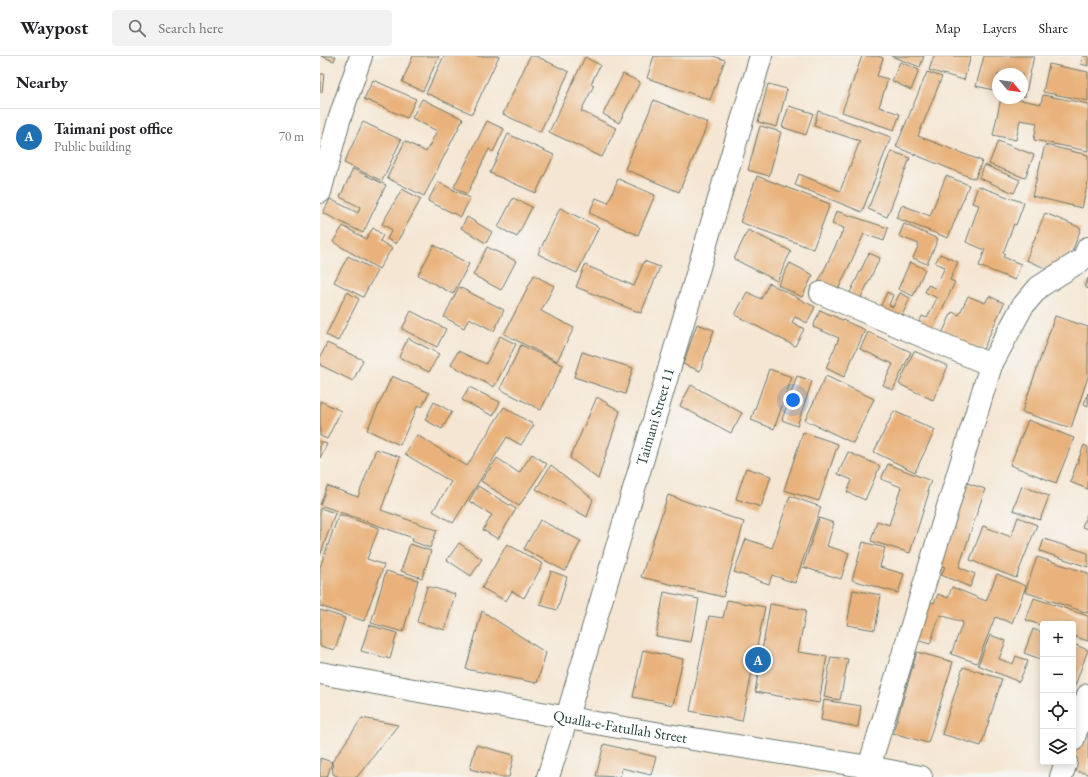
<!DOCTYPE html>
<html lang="en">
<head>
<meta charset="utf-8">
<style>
	:root { --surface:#fff; --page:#f2f2f2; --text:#202124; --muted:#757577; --line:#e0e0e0; --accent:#1f6fb2 }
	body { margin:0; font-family:"EB Garamond",serif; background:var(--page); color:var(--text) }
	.controls { position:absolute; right:12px; bottom:12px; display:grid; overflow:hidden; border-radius:4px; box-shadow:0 2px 10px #0003 }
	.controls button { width:36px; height:36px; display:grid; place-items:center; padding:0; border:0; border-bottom:1px solid var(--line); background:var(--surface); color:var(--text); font:20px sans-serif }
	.compass { position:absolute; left:672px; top:12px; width:36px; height:36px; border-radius:50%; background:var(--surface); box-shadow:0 2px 10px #0003; rotate:119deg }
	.you { position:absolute; left:473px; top:344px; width:14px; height:14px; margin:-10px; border:3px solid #fff; border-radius:50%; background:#1a73e8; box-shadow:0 0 0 6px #1a73e833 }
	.badge { display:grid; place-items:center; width:26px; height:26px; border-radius:50%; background:var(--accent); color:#fff; font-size:13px; font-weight:700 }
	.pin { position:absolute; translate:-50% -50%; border:2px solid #fff; box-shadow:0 1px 4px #0006 }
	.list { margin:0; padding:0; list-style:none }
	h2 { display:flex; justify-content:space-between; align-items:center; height:52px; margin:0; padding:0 16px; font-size:17px }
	h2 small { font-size:13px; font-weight:400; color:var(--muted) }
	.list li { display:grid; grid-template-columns:26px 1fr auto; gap:12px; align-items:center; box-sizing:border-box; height:56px; padding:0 16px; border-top:1px solid var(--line) }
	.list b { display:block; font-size:15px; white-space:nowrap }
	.list p { margin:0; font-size:13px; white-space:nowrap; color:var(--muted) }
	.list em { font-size:13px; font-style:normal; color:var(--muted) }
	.icon { flex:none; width:22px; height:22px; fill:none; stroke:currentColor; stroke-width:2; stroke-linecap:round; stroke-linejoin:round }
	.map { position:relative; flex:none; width:768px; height:721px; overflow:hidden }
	header { display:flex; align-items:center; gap:24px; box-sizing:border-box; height:56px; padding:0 20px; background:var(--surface); border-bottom:1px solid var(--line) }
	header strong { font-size:19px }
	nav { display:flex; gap:22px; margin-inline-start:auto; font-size:14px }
	.search { width:280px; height:36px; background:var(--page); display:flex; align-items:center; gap:10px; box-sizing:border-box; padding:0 14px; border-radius:4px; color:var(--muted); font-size:15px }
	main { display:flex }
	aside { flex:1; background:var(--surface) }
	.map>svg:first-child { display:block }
	.building { fill:#e9b27c }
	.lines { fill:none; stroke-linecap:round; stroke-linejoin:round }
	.minor-casing { stroke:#6a786c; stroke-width:24 }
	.major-casing { stroke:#6a786c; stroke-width:24 }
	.minor { stroke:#fff; stroke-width:22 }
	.major { stroke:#fff; stroke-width:22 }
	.labels { text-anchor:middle; stroke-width:3; stroke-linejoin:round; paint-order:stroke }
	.street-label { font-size:15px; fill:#1f3d34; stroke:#f6f6f2 }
</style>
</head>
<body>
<header>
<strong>Waypost</strong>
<div class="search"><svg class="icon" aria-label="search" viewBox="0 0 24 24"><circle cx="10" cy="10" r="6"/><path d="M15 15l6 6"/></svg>Search here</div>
<nav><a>Map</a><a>Layers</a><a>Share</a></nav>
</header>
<main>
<aside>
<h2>Nearby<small></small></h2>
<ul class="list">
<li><span class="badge">A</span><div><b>Taimani post office</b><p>Public building</p></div><em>70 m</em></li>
</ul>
</aside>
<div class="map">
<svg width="768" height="721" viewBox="0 0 768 721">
	<rect width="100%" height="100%" fill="#f6f6f2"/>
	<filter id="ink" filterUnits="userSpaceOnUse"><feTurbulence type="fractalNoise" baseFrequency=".025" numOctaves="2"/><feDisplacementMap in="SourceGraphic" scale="8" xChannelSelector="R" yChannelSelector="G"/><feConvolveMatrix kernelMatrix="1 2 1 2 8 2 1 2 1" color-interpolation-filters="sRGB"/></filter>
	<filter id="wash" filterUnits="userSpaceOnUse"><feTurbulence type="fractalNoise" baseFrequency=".012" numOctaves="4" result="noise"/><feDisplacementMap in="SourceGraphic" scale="16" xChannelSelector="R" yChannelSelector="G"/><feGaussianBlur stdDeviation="0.9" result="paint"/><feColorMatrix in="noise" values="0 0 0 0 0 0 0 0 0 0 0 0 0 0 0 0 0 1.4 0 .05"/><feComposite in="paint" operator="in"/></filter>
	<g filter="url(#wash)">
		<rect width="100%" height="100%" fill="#f5e6d3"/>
		<g id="blocks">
			<!-- building -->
			<g class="building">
				<polygon points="1,0 16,0 14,5"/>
				<polygon points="93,0 119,0 103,35 82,26"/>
				<polygon points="124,0 179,0 152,58 106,37"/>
				<polygon points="210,0 216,0 249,16 220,76 183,58"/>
				<polygon points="334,0 393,0 405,4 390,44 327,22"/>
				<polygon points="542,0 558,0 563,2 557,20 568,23 559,51 580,58 574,74 522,56"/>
				<polygon points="571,0 604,0 600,11"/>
				<polygon points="614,0 651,0 644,24 609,14"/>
				<polygon points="664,0 714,0 705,41 702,40 702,18 678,18 678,35 656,30"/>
				<polygon points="763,0 768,0 768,10 761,8"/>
				<polygon points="265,1 280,9 271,28 274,29 261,55 296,72 282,101 229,76"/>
				<polygon points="580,6 599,14 591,34 572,25"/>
				<polygon points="729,8 768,16 768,45 723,36"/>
				<polygon points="607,16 622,21 598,80 662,105 655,123 576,91"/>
				<polygon points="0,18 4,18 2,36 0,36"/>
				<polygon points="303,18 320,26 299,67 283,58"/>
				<polygon points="53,24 96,43 87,62 44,43"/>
				<polygon points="448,28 467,33 457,71 438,66"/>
				<polygon points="723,39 768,48 768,95 714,84 717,67 700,64 696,84 673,79 681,42 690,42 721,48"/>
				<polygon points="102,43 143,63 104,140 67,122 85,85 106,96 117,75 92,62"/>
				<polygon points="334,44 388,67 359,136 305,113"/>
				<polygon points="469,50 493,57 486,79 462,71"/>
				<polygon points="498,55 571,81 542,156 475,129 479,118 520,135 540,85 494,70"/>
				<polygon points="167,65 184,73 173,96 169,93 147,138 134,131"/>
				<polygon points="43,66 81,84 62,125 24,107"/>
				<polygon points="440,70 461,76 449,120 428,114"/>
				<polygon points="188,78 234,99 216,137 170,117"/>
				<polygon points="678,85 714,99 705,122 669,108"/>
				<polygon points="725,89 768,99 768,126 762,152 712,140"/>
				<polygon points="571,95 590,102 567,161 548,153"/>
				<polygon points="665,109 700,124 694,137 659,122"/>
				<polygon points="33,113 66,129 43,177 3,157 10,143 38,157 40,151 20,141"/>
				<polygon points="437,120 510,148 493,193 420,166"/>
				<polygon points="626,120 649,129 628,182 576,162 582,149 610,160"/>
				<polygon points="298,123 335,139 318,179 269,157 276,142 288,147"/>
				<polygon points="118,126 150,142 141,161 108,145"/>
				<polygon points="658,130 704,147 696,169 694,168 683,197 685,198 683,201 701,208 695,224 659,210 665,194 646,186 659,149 652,147"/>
				<polygon points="82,133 101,143 76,188 67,183 72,174 62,168"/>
				<polygon points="193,142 212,151 197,181 178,171"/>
				<polygon points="240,152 279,171 257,217 218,198"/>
				<polygon points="516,155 568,172 564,185 544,178 517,236 498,227 524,172 512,168"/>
				<polygon points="725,157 761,172 746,212 735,207 732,215 706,204"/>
				<polygon points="147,161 172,176 166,187 141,172"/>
				<polygon points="584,168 618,183 607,208 593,202 599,188 579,180"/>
				<polygon points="23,170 46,183 53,172 63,179 60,185 72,192 59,213 13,186"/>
				<polygon points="428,174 471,195 457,225 414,203"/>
				<polygon points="114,189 149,208 133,238 98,219"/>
				<polygon points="167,191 196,205 181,234 153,219"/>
				<polygon points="549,197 560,202 539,246 528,241"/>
				<polygon points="620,198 638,206 630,224 635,226 611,277 597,271 602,260 607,262 617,242 605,236 608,229 615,232 625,211 615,207"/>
				<polygon points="28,200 57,215 43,241 14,226"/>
				<polygon points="324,205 340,211 321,257 256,231 265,209 314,230"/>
				<polygon points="590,206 605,213 593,240 578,233"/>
				<polygon points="470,207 493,219 482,241 458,229"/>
				<polygon points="214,219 234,230 221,255 254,272 237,305 184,278"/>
				<polygon points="768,222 768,233 765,231"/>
				<polygon points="449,227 495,251 487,267 475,261 472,266 484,273 475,290 415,259 427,236 441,243"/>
				<polygon points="139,231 184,254 174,275 149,262 144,272 124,261"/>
				<polygon points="27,236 39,243 18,285 6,279"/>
				<polygon points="567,236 573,239 569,249 573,251 580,237 590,242 579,266 558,256"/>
				<polygon points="648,240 665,247 669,240 684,247 661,298 621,280 632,256 639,259"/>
				<polygon points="500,254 545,274 524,321 506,312 519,282 493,271"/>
				<polygon points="91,255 126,273 117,291 82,273"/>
				<polygon points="735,260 768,271 768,321 751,372 702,356"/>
				<polygon points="377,268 394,274 380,315 363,308"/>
				<polygon points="548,276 591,296 573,334 563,329 573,308 540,293"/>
				<polygon points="180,280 196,288 174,331 131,309 138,295 166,308"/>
				<polygon points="88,282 119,298 109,316 79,301"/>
				<polygon points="7,287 43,304 33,325 0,309 0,302"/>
				<polygon points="201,289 243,309 221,354 180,333"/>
				<polygon points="594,295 628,310 613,344 579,328"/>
				<polygon points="262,296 313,312 305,338 254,321"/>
				<polygon points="449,313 472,321 454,373 431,364"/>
				<polygon points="72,320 109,337 102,351 98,349 80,389 47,374"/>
				<polygon points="477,320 492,325 477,370 462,364"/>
				<polygon points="506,320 554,343 533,387 485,364"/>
				<polygon points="371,329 422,357 411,377 360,350"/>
				<polygon points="149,331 180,346 173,360 142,344"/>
				<polygon points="768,337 768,350 764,348"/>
				<polygon points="277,341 300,355 278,423 250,402"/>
				<polygon points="0,345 21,355 7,383 0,380"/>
				<polygon points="114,346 132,356 122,373 105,364"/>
				<polygon points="184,351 214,369 201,389 187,381 133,467 113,455 131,426 85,398 97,379 147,410"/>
				<polygon points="574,355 615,374 595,416 554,396"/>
				<polygon points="708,364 754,382 736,427 690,409"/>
				<polygon points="483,376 518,388 499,445 464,434"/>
				<polygon points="0,385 7,388 0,402"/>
				<polygon points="764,389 768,391 768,433 750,426"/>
				<polygon points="56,393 80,401 61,454 117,474 110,492 92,485 93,482 0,449 7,430 38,441"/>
				<polygon points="528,396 560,410 545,444 527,436 532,424 518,418"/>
				<polygon points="212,398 227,408 199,450 161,425 177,402 199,417"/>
				<polygon points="568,408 611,425 607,435 609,436 590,497 551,485 557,465 569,469 581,431 561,423"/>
				<polygon points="231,409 273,443 267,461 216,433"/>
				<polygon points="426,412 451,420 441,451 416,443"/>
				<polygon points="647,427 665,433 639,511 655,518 650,531 621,519 625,511 620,509"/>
				<polygon points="158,430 196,453 178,483 163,474 172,459 149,445"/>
				<polygon points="702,430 729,440 720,464 693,454"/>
				<polygon points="348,439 424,466 403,541 321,521"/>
				<polygon points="470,440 501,451 475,527 452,519 449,528 414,516 426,483 452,492"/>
				<polygon points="0,452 15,457 0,500"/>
				<polygon points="768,455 768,473 762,471"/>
				<polygon points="19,458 59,472 47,503 64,509 44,565 0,550 0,511"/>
				<polygon points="698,461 717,469 696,522 650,504 663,470 691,481"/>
				<polygon points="499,462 514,467 507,490 529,497 521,523 483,511"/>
				<polygon points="220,464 261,485 245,515 204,493"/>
				<polygon points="724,483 768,497 768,511 720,495"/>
				<polygon points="543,486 565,492 560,511 584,518 578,537 532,524"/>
				<polygon points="139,487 162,503 151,520 127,504"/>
				<polygon points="90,488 111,495 102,522 81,515"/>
				<polygon points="187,488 223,508 204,542 192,535 186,545 162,532"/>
				<polygon points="717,501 768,517 768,557 705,536"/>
				<polygon points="66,515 98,524 83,576 51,567"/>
				<polygon points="231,515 247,521 237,554 220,549"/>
				<polygon points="677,518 706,530 692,567 675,561 657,607 631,598 643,566 620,559 610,588 593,583 604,544 614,547 618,538 628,542 632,531 666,545"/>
				<polygon points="107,530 135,538 125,574 97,566"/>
				<polygon points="533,534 561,539 555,574 527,569"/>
				<polygon points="344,536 379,543 371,586 336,580"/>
				<polygon points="714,542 768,560 768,585 753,580 753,568 723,568 723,570 706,564"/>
				<polygon points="407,544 445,551 422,665 370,655 389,560 403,562"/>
				<polygon points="450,548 486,554 478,596 507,600 499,647 435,636"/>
				<polygon points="0,554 25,562 15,594 0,590"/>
				<polygon points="162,555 226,597 217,627 146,613"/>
				<polygon points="49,569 77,577 70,603 41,595"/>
				<polygon points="713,573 723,577 723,604 704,597"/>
				<polygon points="670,579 686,585 679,603 693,608 696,600 708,605 699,626 658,609"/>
				<polygon points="753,588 768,594 753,635"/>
				<polygon points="323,594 363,603 353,649 313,641"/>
				<polygon points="597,596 633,606 608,687 573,677"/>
				<polygon points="511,601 528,603 520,644 504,641"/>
				<polygon points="643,611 682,623 661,690 622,678"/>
				<polygon points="504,644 541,650 538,671 501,664"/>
				<polygon points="42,662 78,669 37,721 19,721 13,718 12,706"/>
				<polygon points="763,664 768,665 768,718 751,714"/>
				<polygon points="284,688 336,701 331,719 302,712 300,721 276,720"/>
				<polygon points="156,689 194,699 189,721 181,721 150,713"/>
				<polygon points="0,702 12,706 7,721 0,721"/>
			</g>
		</g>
	</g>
	<g filter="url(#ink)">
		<use href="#blocks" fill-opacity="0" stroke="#6a786c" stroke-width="1"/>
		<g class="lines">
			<!-- minor casing -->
			<g class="minor-casing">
				<g id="minor">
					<polyline points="0,136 19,64 41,0"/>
					<polyline points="501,237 671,309"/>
					<polyline points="753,684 768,639"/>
					<polyline points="549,711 671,309 702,251 719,231 763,203 768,192"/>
					<path id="s1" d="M228,721L247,661L441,0"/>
					<polyline points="741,721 746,706"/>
				</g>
			</g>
			<!-- major casing -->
			<g class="major-casing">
				<g id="major">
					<path id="s2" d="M0,617L298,671L549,711L601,721"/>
				</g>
			</g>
			<!-- minor -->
			<use href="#minor" class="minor"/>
			<!-- major -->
			<use href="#major" class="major"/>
		</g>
	</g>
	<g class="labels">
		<!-- street labels -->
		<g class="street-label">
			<text dy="5" stroke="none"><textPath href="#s1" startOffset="376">Taimani Street 11</textPath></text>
			<text dy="5" stroke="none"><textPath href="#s2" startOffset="305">Qualla-e-Fatullah Street</textPath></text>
		</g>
	</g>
</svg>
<div class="controls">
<button>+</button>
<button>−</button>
<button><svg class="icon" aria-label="locate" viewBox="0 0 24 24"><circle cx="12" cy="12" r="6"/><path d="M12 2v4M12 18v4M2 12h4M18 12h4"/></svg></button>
<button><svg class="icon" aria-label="layers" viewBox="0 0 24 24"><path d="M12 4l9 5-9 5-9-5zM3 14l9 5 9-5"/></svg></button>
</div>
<svg class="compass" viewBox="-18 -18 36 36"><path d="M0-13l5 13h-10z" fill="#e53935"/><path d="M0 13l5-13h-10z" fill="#757577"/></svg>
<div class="you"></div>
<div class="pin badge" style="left:438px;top:604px">A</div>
</div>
</main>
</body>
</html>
